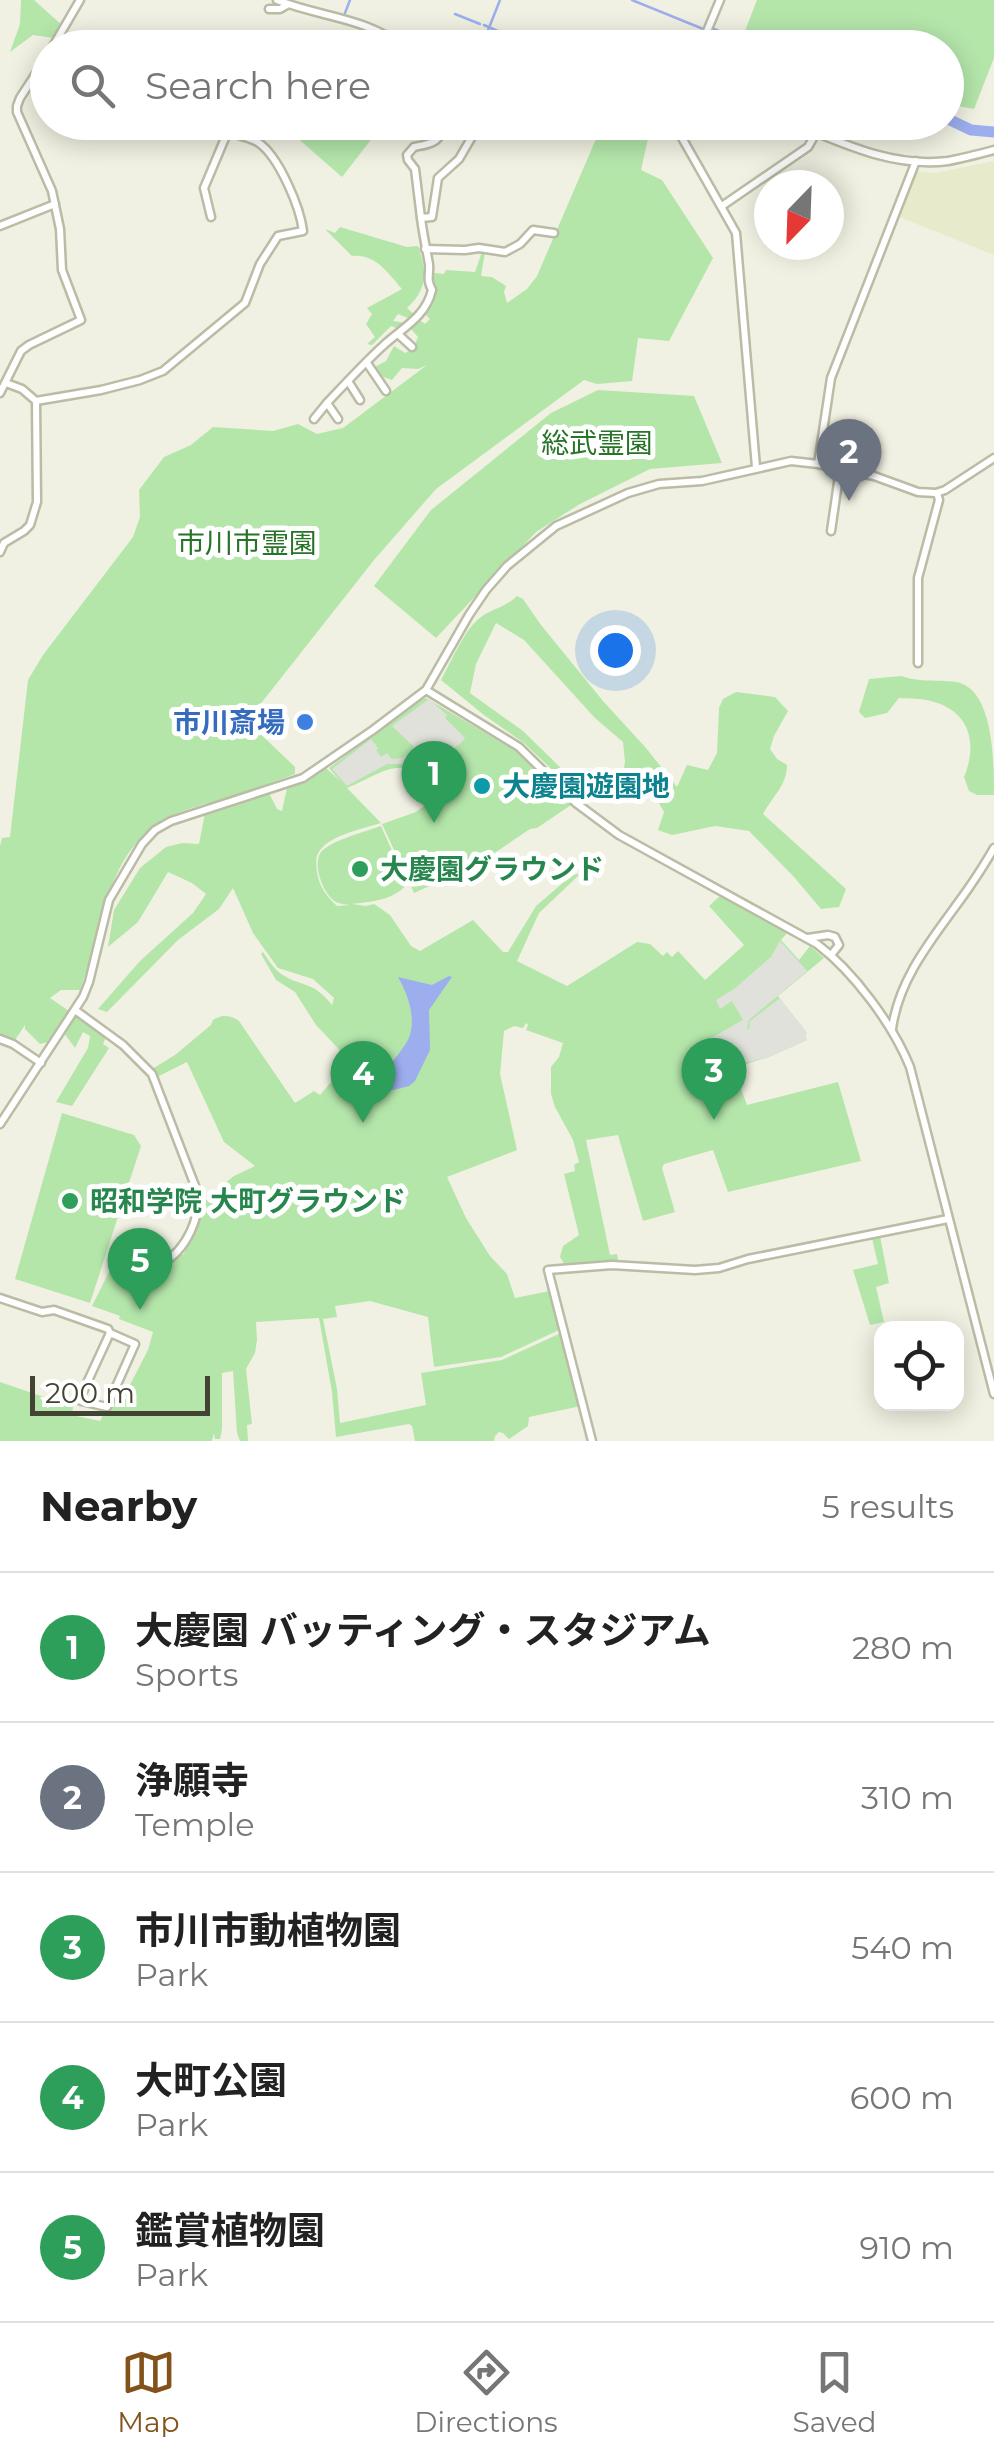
<!DOCTYPE html>
<html lang="en">
<head>
<meta charset="utf-8">
<style>
	:root { --surface:#fff; --page:#f2f2f2; --text:#222; --muted:#767676; --line:#e0e0e0; --accent:#83521a }
	body { margin:0; font-family:Montserrat,"Noto Sans JP",sans-serif; background:var(--page); color:var(--text) }
	.controls { position:absolute; right:30px; bottom:30px; display:grid; overflow:hidden; border-radius:20px; box-shadow:0 5px 25px #0003 }
	.controls button { width:90px; height:90px; display:grid; place-items:center; padding:0; border:0; border-bottom:2px solid var(--line); background:var(--surface); color:var(--text); font:50px sans-serif }
	.compass { position:absolute; left:754px; top:170px; width:90px; height:90px; border-radius:50%; background:var(--surface); box-shadow:0 5px 25px #0003; rotate:203deg }
	.scale { position:absolute; left:30px; bottom:25px; width:180px; box-sizing:border-box; padding-left:10px; border:5px solid #434333; border-top:0; font-size:28px; line-height:35px; white-space:nowrap; color:#434333; -webkit-text-stroke:8px #fff; paint-order:stroke }
	.you { position:absolute; left:615px; top:650px; width:35px; height:35px; margin:-25px; border:8px solid #fff; border-radius:50%; background:#1a73e8; box-shadow:0 0 0 15px #1a73e833 }
	.badge { display:grid; place-items:center; width:65px; height:65px; border-radius:50%; background:var(--accent); color:#fff; font-size:32px; font-weight:700 }
	.pin { position:absolute; translate:-50% -82px; filter:drop-shadow(0 2px 5px #0008) }
	.pin::after { content:''; position:absolute; top:52px; width:35px; height:30px; background:inherit; clip-path:polygon(0 0,100% 0,50% 100%) }
	.list { margin:0; padding:0; list-style:none }
	h2 { display:flex; justify-content:space-between; align-items:center; height:130px; margin:0; padding:0 40px; font-size:42px }
	h2 small { font-size:32px; font-weight:400; color:var(--muted) }
	.list li { display:grid; grid-template-columns:65px 1fr auto; gap:30px; align-items:center; box-sizing:border-box; height:150px; padding:0 40px; border-top:2px solid var(--line) }
	.list b { display:block; font-size:38px; white-space:nowrap }
	.list p { margin:0; font-size:32px; white-space:nowrap; color:var(--muted) }
	.list em { font-size:32px; font-style:normal; color:var(--muted) }
	.icon { flex:none; width:55px; height:55px; fill:none; stroke:currentColor; stroke-width:2; stroke-linecap:round; stroke-linejoin:round }
	.map { position:relative; flex:none; width:994px; height:1441px; overflow:hidden }
	.search { position:absolute; background:var(--surface); box-shadow:0 5px 25px #0003; left:30px; right:30px; top:30px; height:110px; display:flex; align-items:center; gap:25px; box-sizing:border-box; padding:0 35px; border-radius:55px; color:var(--muted); font-size:38px }
	.sheet { height:880px; background:var(--surface) }
	nav { display:flex; justify-content:space-around; align-items:center; box-sizing:border-box; height:140px; border-top:2px solid var(--line); background:var(--surface); font-size:28px; color:var(--muted) }
	nav a { display:grid; justify-items:center; gap:5px }
	nav .on { color:var(--accent) }
	.map>svg:first-child { display:block }
	.education { fill:#e7ebcc }
	.green { fill:#b4e6aa }
	.parking { fill:#e1e1db }
	.water { fill:#9daeef }
	.lines { fill:none; stroke-linecap:round; stroke-linejoin:round }
	.stream { stroke:#9daeef; stroke-width:2.5 }
	.river { stroke:#9daeef; stroke-width:11 }
	.minor-casing { stroke:#bbbca5; stroke-width:11 }
	.minor { stroke:#fff; stroke-width:6 }
	.shop-dot { fill:#3f7fe0; stroke:#fff; stroke-width:4 }
	.culture-dot { fill:#0f9aa8; stroke:#fff; stroke-width:4 }
	.leisure-dot { fill:#2e9e5b; stroke:#fff; stroke-width:4 }
	.labels { text-anchor:middle; stroke-width:10; stroke-linejoin:round; paint-order:stroke }
	.park-label { font-size:28px; fill:#277328; stroke:#fff }
	.shop-label { font-size:28px; font-weight:bold; fill:#366cbe; stroke:#fff; text-anchor:end }
	.culture-label { font-size:28px; font-weight:bold; fill:#0d838f; stroke:#fff; text-anchor:start }
	.leisure-label { font-size:28px; font-weight:bold; fill:#27864d; stroke:#fff; text-anchor:start }
</style>
</head>
<body>
<div class="map">
<svg width="994" height="1441" viewBox="0 0 994 1441">
	<rect width="100%" height="100%" fill="#f0f1e2"/>
	<!-- education -->
	<polygon class="education" points="994,161 994,255 897,216 916,171 935,173"/>
	<!-- green -->
	<g class="green">
		<polygon points="21,0 34,0 63,26 54,38 33,35 10,52 20,24"/>
		<polygon points="757,0 994,0 994,58 974,109 947,104 946,48 772,47 743,36"/>
		<polygon points="280,123 377,123 377,132 342,177"/>
		<path d="M586,123H640L649,134L641,170L662,180L713,258L669,341L638,338L632,381L597,384L584,380L436,489L374,560L247,721L295,767V774L265,785L277,809L282,811L287,788L305,782L326,768L340,781L329,768L421,700L426,698L516,751L571,805L537,828L530,829L478,864L414,893L382,824L416,812L438,796C401,752 393,768 347,788L381,823C362,829 334,834 321,849C315,855 316,864 317,872C319,886 326,896 337,906L351,905C349,905 339,904 336,902C323,895 312,864 321,852C330,841 367,831 381,826L407,884C395,900 370,902 352,904L366,906L374,904L390,915L411,946L420,951L473,920L503,952H508L536,906L572,875L578,874V876L539,913L517,961L567,986L637,942L650,944L663,956L667,952L672,957L678,951L705,980L744,945L709,906L720,896L788,932L781,940L799,960L810,946L824,958L778,996L807,1033L805,1035L807,1040L769,1057L733,1068L747,1105L838,1082L861,1161L728,1192L713,1150L664,1164L662,1168L675,1212L643,1221L618,1135L586,1140L610,1255L617,1254L618,1260L613,1262L565,1265L560,1257L563,1246L579,1235L564,1174L575,1171L574,1165L579,1162L573,1140L555,1107L551,1094V1067L559,1057L563,1043L526,1030L528,1025L526,1023L523,1028L514,1026L504,1031L500,1074L517,1150L447,1177L466,1218L490,1256L507,1274L515,1298L550,1291L559,1330L501,1357L434,1367L428,1317L370,1301L335,1306L337,1317L323,1319L337,1389L340,1423L426,1405L421,1373L502,1360L561,1333L581,1406L529,1417L528,1426L509,1439L503,1433L499,1432L495,1436L494,1441H415L412,1426L409,1424L336,1437L332,1392L319,1318L256,1322L257,1340L255,1353L246,1369L252,1424L247,1425L248,1441H240L237,1433L233,1371L222,1373V1429L220,1439H215L214,1433L212,1441H0V1382L73,1407L72,1415L100,1421L106,1409L111,1404L119,1406L148,1350L153,1332L119,1319L120,1316L92,1306L130,1230L169,1253L176,1249L183,1255L200,1220L206,1200L219,1194L220,1187L234,1176L255,1166L224,1142L187,1062L157,1077L152,1069L175,1055L211,1025L213,1020C222,1014 231,1015 239,1021L295,1103L314,1091L320,1095L331,1082H335L350,1061L316,1025L295,992L276,980L261,954L263,952C268,959 273,968 280,973C300,988 312,979 332,1005L334,998L313,979L278,968L253,933L233,888L219,909L178,940L107,1012L98,1009L140,961L193,913L206,894L192,883L168,872L138,922L108,947L114,910L140,868L166,847L182,843L199,844L207,803C193,808 176,812 163,820C104,856 103,931 80,990H61L50,998L69,1011L48,1042L40,1044L25,1029V1025L15,1040L0,1034V846L2,838L10,837L28,680L43,655L133,537L140,517L139,490L164,457L191,445L213,427L273,431L298,424L317,434L343,428L427,365L418,369L402,368L392,380L378,375L373,368L386,361L394,346L405,353L413,349L418,337L410,328L418,319L425,324L430,319L424,313L430,308L436,288L431,285L434,273L444,274L446,270L475,272L482,252H485L481,276L492,277L506,286L504,292L507,303L527,289L537,276L596,139Z"/>
		<path d="M340,227L407,247L418,246C427,271 428,289 407,308L416,316L413,320L398,314L393,321L407,323L402,330L391,326L372,345L367,344L375,337L366,324L372,314L367,308L402,289C387,272 376,254 352,256L325,229L335,233Z"/>
		<polygon points="598,390 694,396 722,463 650,469 580,504 536,532 436,638 374,586 431,510 551,413"/>
		<path d="M517,596L523,599L541,625L603,701L646,748L677,787L687,765L708,770L717,753L719,708L723,699L736,692L775,697L788,711L774,736L770,749L777,759L787,765C787,785 773,796 763,814L846,889L839,907L821,909L794,877L749,831L715,826L672,835L658,830L664,812L655,796L636,792L622,779L625,762L623,742L595,718L524,640L496,623L476,664L470,693L523,731L567,774L566,783L524,743L484,715L441,680C451,662 465,628 481,617C493,608 506,607 517,596Z"/>
		<path d="M901,676C923,683 935,679 956,682C994,688 994,763 994,795H977L969,791L964,777C978,743 970,711 931,701C921,698 909,699 899,698L887,713L865,718L859,712L869,679Z"/>
		<polygon points="75,1017 78,1017 106,1037 103,1044 109,1048 72,1106 56,1102 88,1048 90,1036 83,1032 75,1048 64,1033"/>
		<polygon points="62,1113 134,1135 141,1146 90,1303 15,1279"/>
		<polygon points="880,1236 889,1283 876,1287 884,1322 870,1325 853,1270 878,1264 872,1238"/>
	</g>
	<!-- parking -->
	<g class="parking">
		<polygon points="429,699 447,715 445,718 465,738 461,743 425,769 403,764 387,764 347,786 332,769 371,739 378,748 376,750 381,757 387,753 392,759 403,758 414,747 392,726"/>
		<polygon points="780,941 807,971 749,1020 747,1029 749,1029 750,1021 780,998 807,1033 805,1035 807,1040 769,1057 707,1073 692,1049 743,1020 732,1001 720,1009 716,1000 734,989 771,957"/>
	</g>
	<!-- water -->
	<path class="water" d="M449,976L452,977L429,1010L430,1050L415,1081L409,1086L381,1093C385,1067 391,1065 405,1045C419,1025 409,996 398,977L432,985Z"/>
	<g class="lines">
		<!-- stream -->
		<g class="stream">
			<polyline points="632,0 713,33"/>
			<polyline points="345,13 350,0"/>
			<polyline points="455,14 480,24"/>
			<polyline points="484,25 500,32"/>
			<polyline points="505,35 521,41"/>
			<polyline points="528,44 536,48"/>
			<polyline points="481,48 500,0"/>
		</g>
		<!-- river -->
		<g class="river">
			<polyline points="713,33 750,48"/>
			<polyline points="946,118 971,130 994,132"/>
		</g>
		<!-- minor casing -->
		<g class="minor-casing">
			<g id="minor">
				<path d="M277,0C323,18 363,16 405,48"/>
				<polyline points="269,9 280,9 287,5"/>
				<polyline points="52,48 80,0"/>
				<polyline points="700,48 720,0"/>
				<polyline points="673,122 736,233 756,467"/>
				<path d="M791,122C841,143 893,168 948,161C964,158 979,154 994,150"/>
				<polyline points="722,206 808,147 816,133"/>
				<path d="M421,218L415,169L408,160L407,155L414,147C435,143 438,143 447,122"/>
				<polyline points="0,226 55,204"/>
				<polyline points="425,249 465,250 479,248 505,252 520,244 533,230 554,233"/>
				<polyline points="398,334 412,347"/>
				<polyline points="367,363 386,391"/>
				<polyline points="348,381 360,400"/>
				<polyline points="0,393 21,351 29,345 81,320 62,270 60,229 52,191 17,112 17,106 20,98 48,55"/>
				<path d="M36,401L101,390L140,380L163,371L245,303L260,264L278,236L303,231C300,207 279,157 259,143C251,137 237,136 228,131L204,188L211,217"/>
				<polyline points="314,419 327,403"/>
				<path d="M338,419L327,403C346,383 365,362 385,344C404,327 426,316 432,290C426,279 430,275 429,264C426,248 423,234 421,218L432,217L438,178L459,159L473,135L485,122"/>
				<polyline points="818,464 831,378 916,161"/>
				<polyline points="831,531 840,469"/>
				<polyline points="0,552 4,543 24,531 30,525 37,502 36,401 22,389 6,383"/>
				<polyline points="918,663 918,578 939,500 937,493"/>
				<path d="M426,690L519,747L576,803L619,835L817,944C854,972 893,1025 910,1067L994,1394"/>
				<polyline points="808,938 828,935 835,937 839,945 831,955"/>
				<path d="M75,1010L123,1045L152,1074L197,1191C202,1216 186,1251 162,1263"/>
				<path d="M892,1029C899,975 938,932 968,889C977,876 986,862 994,848"/>
				<polyline points="0,1039 13,1044 41,1063"/>
				<polyline points="0,1124 83,997 89,982 109,900 142,844 155,830 171,821 303,778 373,730 426,690 469,615 486,590 507,566 556,526 628,493 659,484 702,481 791,461 818,464 874,476 918,492 936,493 945,490 994,458"/>
				<polyline points="0,1298 42,1312 54,1310 108,1329 110,1333 135,1344 107,1407 81,1401 80,1398 110,1333"/>
				<polyline points="592,1441 548,1270 612,1265 695,1270 719,1268 748,1259 948,1219"/>
			</g>
		</g>
		<!-- minor -->
		<use href="#minor" class="minor"/>
	</g>
	<!-- markers -->
	<circle class="shop-dot" cx="305" cy="722" r="10"/>
	<circle class="culture-dot" cx="482" cy="786" r="10"/>
	<g class="leisure-dot">
		<circle cx="360" cy="869" r="10"/>
		<circle cx="70" cy="1201" r="10"/>
	</g>
	<g class="labels">
		<!-- park labels -->
		<g class="park-label">
			<text x="597" y="453">総武霊園</text>
			<text x="247" y="553">市川市霊園</text>
		</g>
		<!-- shop labels -->
		<g class="shop-label">
			<text x="285" y="732">市川斎場</text>
		</g>
		<!-- culture labels -->
		<g class="culture-label">
			<text x="502" y="796">大慶園遊園地</text>
		</g>
		<!-- leisure labels -->
		<g class="leisure-label">
			<text x="380" y="879">大慶園グラウンド</text>
			<text x="90" y="1211">昭和学院 大町グラウンド</text>
		</g>
	</g>
</svg>
<div class="controls">
<button><svg class="icon" aria-label="locate" viewBox="0 0 24 24"><circle cx="12" cy="12" r="6"/><path d="M12 2v4M12 18v4M2 12h4M18 12h4"/></svg></button>
</div>
<svg class="compass" viewBox="-18 -18 36 36"><path d="M0-13l5 13h-10z" fill="#e53935"/><path d="M0 13l5-13h-10z" fill="#767676"/></svg>
<div class="scale">200 m</div>
<div class="you"></div>
<div class="pin badge" style="left:434px;top:823px;background:#2e9e5b">1</div>
<div class="pin badge" style="left:849px;top:501px;background:#6b7280">2</div>
<div class="pin badge" style="left:714px;top:1120px;background:#2e9e5b">3</div>
<div class="pin badge" style="left:363px;top:1123px;background:#2e9e5b">4</div>
<div class="pin badge" style="left:140px;top:1310px;background:#2e9e5b">5</div>
<div class="search"><svg class="icon" aria-label="search" viewBox="0 0 24 24"><circle cx="10" cy="10" r="6"/><path d="M15 15l6 6"/></svg>Search here</div>
</div>
<section class="sheet">
<h2>Nearby<small>5 results</small></h2>
<ul class="list">
<li><span class="badge" style="background:#2e9e5b">1</span><div><b>大慶園 バッティング・スタジアム</b><p>Sports</p></div><em>280 m</em></li>
<li><span class="badge" style="background:#6b7280">2</span><div><b>浄願寺</b><p>Temple</p></div><em>310 m</em></li>
<li><span class="badge" style="background:#2e9e5b">3</span><div><b>市川市動植物園</b><p>Park</p></div><em>540 m</em></li>
<li><span class="badge" style="background:#2e9e5b">4</span><div><b>大町公園</b><p>Park</p></div><em>600 m</em></li>
<li><span class="badge" style="background:#2e9e5b">5</span><div><b>鑑賞植物園</b><p>Park</p></div><em>910 m</em></li>
</ul>
</section>
<nav>
<a class="on"><svg class="icon" aria-label="map" viewBox="0 0 24 24"><path d="M3 6l6-2 6 2 6-2v14l-6 2-6-2-6 2zM9 4v14M15 6v14"/></svg>Map</a>
<a><svg class="icon" aria-label="directions" viewBox="0 0 24 24"><path d="M12 3l9 9-9 9-9-9zM9 14v-3h6M13 9l2 2-2 2"/></svg>Directions</a>
<a><svg class="icon" aria-label="saved" viewBox="0 0 24 24"><path d="M7 4h10v16l-5-4-5 4z"/></svg>Saved</a>
</nav>
</body>
</html>
